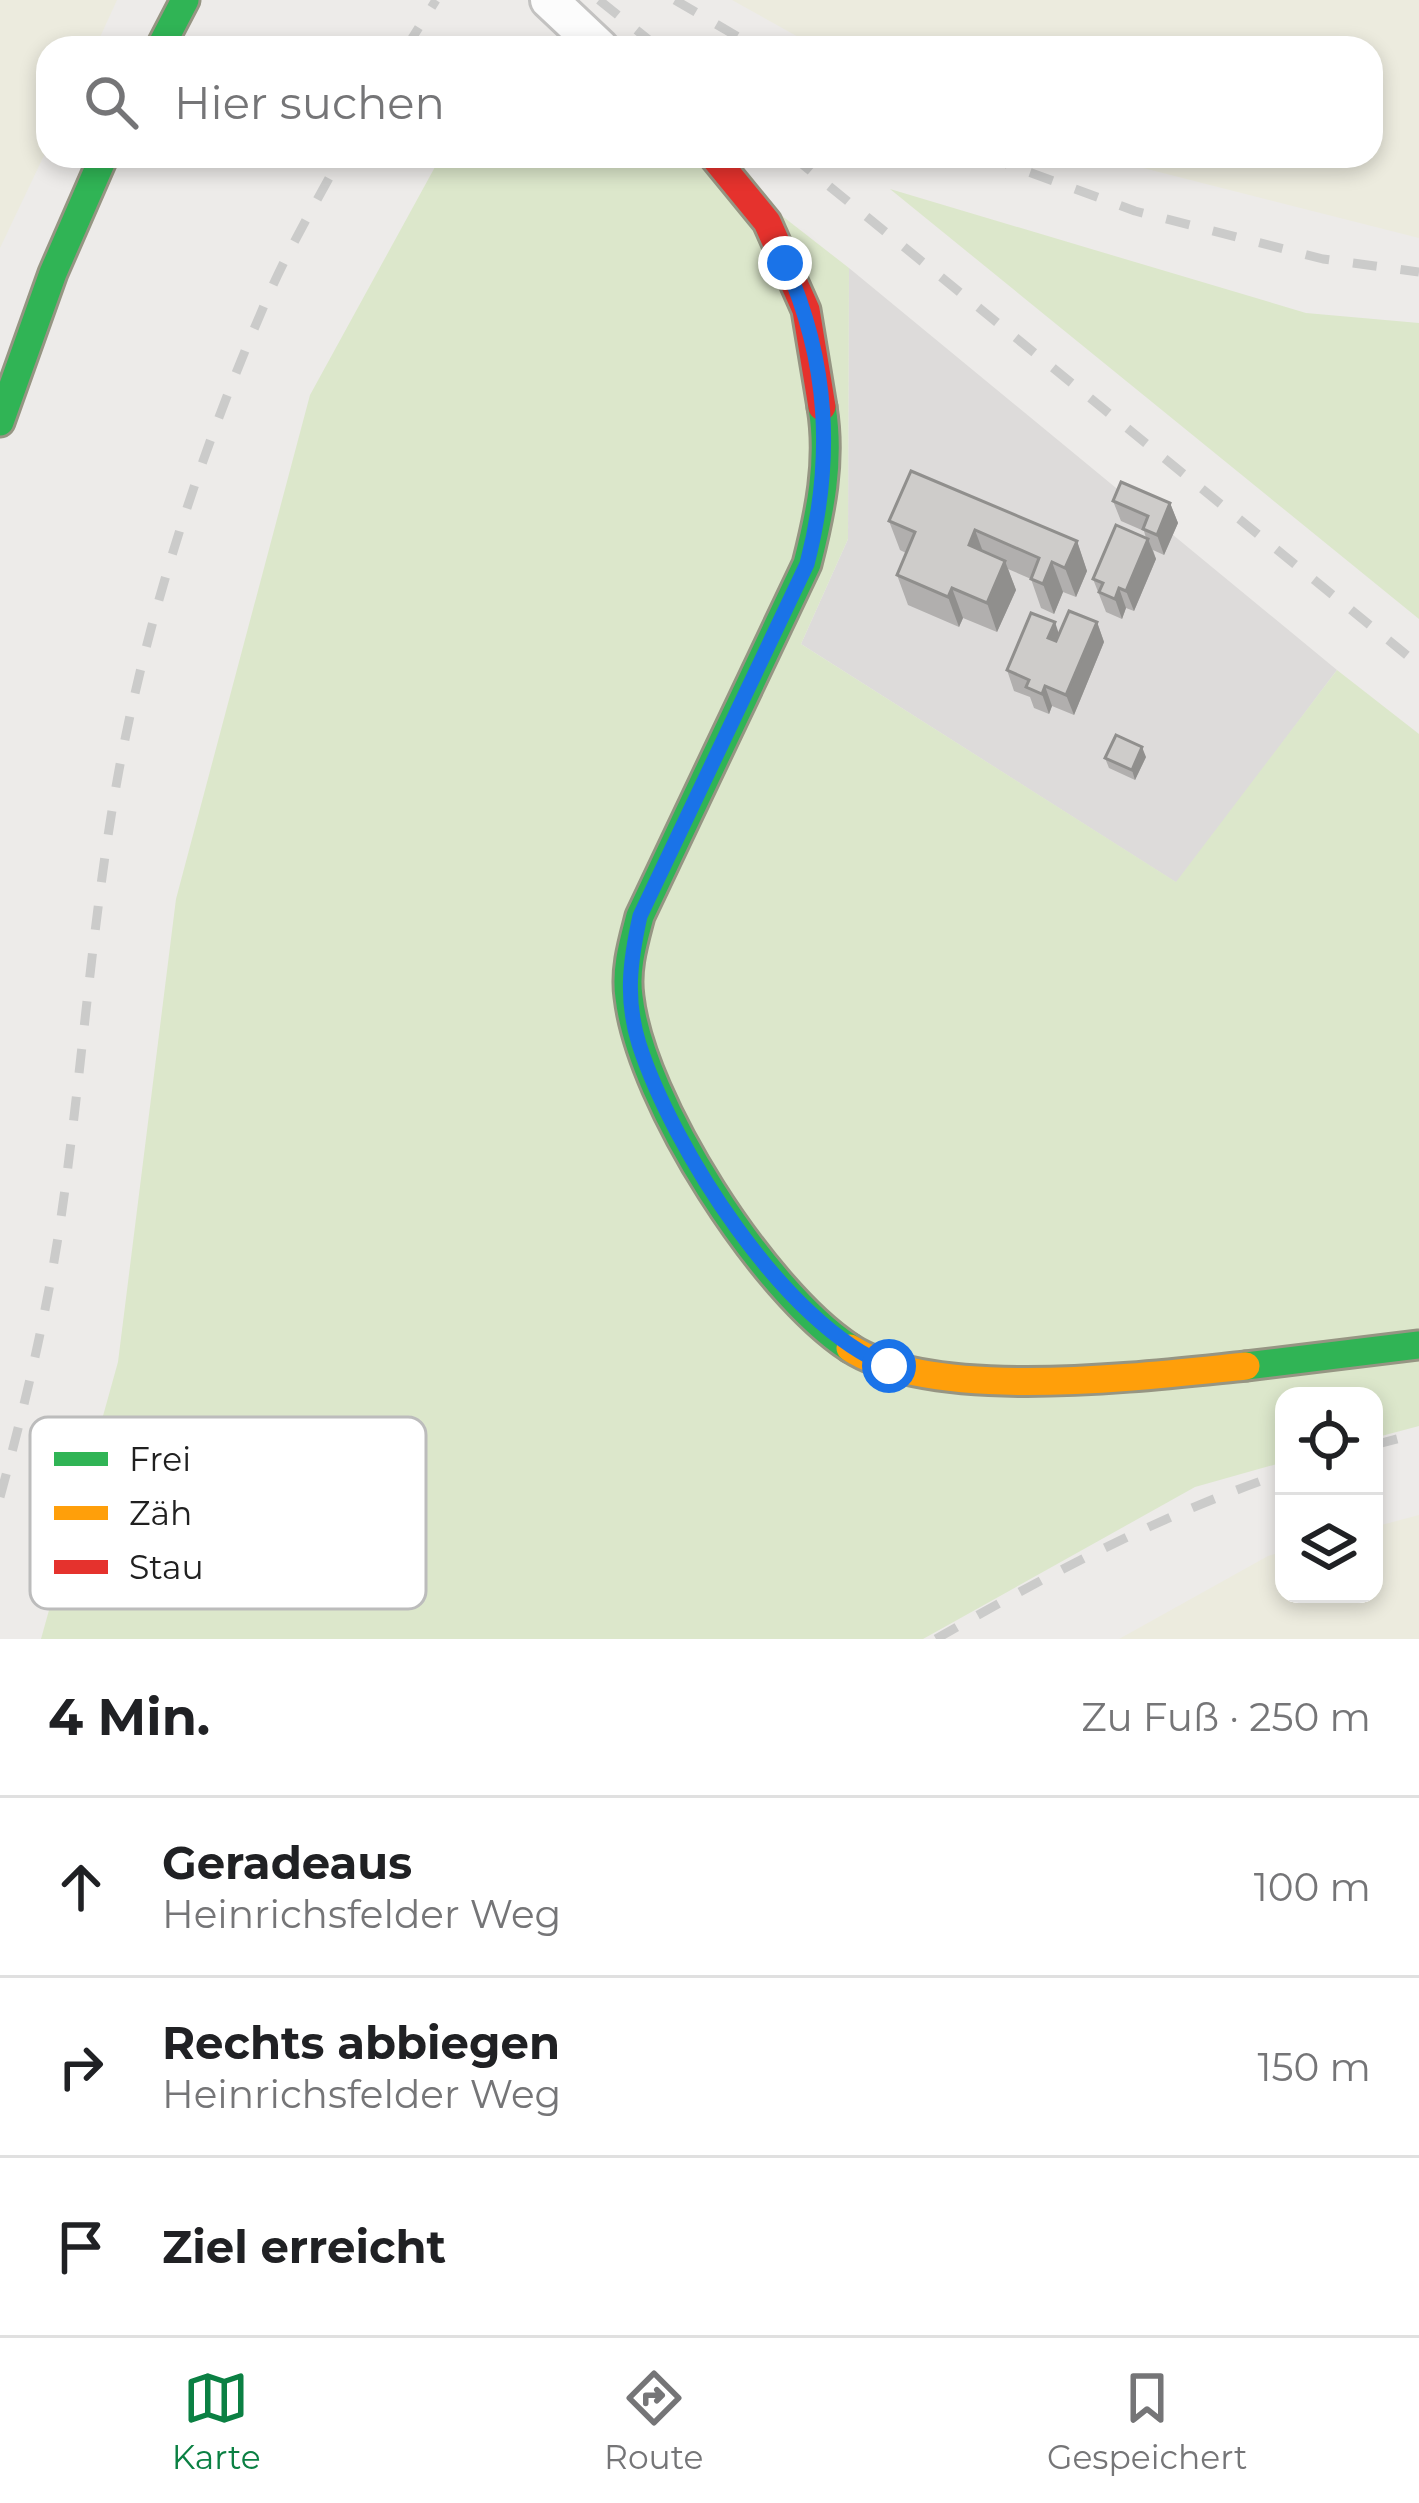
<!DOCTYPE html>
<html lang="de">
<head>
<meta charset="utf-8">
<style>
	:root { --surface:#fff; --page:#f2f2f2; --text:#202124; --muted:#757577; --line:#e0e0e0; --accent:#0b8043 }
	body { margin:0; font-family:Montserrat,sans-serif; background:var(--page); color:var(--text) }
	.controls { position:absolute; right:36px; bottom:36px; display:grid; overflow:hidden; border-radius:24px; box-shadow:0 6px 18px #0003 }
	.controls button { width:108px; height:108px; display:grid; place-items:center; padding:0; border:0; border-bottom:3px solid var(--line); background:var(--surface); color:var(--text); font:60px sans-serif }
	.stop { position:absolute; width:36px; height:36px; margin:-27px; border:9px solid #1a73e8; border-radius:50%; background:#fff }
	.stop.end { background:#1a73e8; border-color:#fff; box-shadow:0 3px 12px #0008 }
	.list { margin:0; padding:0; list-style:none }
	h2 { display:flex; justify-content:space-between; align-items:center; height:156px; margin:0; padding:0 48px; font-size:51px }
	h2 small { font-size:39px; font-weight:400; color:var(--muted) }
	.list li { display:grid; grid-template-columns:78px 1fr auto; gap:36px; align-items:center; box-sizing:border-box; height:180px; padding:0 48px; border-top:3px solid var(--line) }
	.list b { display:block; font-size:45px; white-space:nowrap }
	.list p { margin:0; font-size:39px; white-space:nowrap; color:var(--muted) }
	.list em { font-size:39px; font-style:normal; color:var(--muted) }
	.icon { flex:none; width:66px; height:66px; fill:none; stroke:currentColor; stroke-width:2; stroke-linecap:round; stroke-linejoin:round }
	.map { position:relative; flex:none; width:1419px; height:1639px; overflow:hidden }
	.search { position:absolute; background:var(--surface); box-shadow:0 6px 18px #0003; left:36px; right:36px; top:36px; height:132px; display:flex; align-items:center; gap:30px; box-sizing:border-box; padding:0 42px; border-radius:36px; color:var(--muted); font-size:45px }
	.sheet { height:696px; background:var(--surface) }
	nav { display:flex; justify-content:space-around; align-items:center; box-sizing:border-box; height:168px; border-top:3px solid var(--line); background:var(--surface); font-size:33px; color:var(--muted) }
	nav a { display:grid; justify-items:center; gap:6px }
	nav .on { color:var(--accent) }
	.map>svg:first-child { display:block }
	.residential { fill:#dddbda }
	.farmland { fill:#ecebde }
	.grass { fill:#dce7cb }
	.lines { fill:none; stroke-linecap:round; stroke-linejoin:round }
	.street-casing { stroke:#c3c2c1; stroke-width:42 }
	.fast-casing { stroke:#969583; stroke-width:33 }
	.slow-casing { stroke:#969583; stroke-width:33 }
	.jam-casing { stroke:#969583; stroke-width:33 }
	.street { stroke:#fcfcfc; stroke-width:36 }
	.fast { stroke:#30b455; stroke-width:27 }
	.slow { stroke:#ff9f0a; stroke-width:27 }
	.jam { stroke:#e5322d; stroke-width:27 }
	.rail { stroke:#cbcbca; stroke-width:9; stroke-dasharray:24 24; stroke-linecap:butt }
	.wall { fill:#b1afae }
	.shaded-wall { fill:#908f8d }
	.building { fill:#ceccca; stroke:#908f8d; stroke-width:3 }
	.route { stroke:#1a73e8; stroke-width:15 }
	.key { fill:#fff; stroke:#bcbcbc; stroke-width:3 }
	.key-label { font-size:33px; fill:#202020 }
</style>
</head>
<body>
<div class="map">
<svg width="1419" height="1639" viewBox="0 0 1419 1639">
	<rect width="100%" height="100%" fill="#edebe9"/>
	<!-- residential -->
	<polygon class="residential" points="849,268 1337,670 1177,883 801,644 848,539"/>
	<!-- farmland -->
	<g class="farmland">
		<polygon points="0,0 117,0 95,48 48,48 48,147 0,248"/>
		<polygon points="732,0 1419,0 1419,238 1096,156 1371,156 1371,48 818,48"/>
		<polygon points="1419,1515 1419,1639 1119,1639 1268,1556 1284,1551 1284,1594 1374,1594 1374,1527"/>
	</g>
	<!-- grass -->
	<g class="grass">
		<polygon points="441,156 705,156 849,268 848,539 801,644 1176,882 1337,670 1419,734 1419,1426 1374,1438 1374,1396 1284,1396 1284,1462 1195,1487 923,1639 41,1639 118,1362 176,899 310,395"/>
		<polygon points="890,189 1306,313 1419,323 1419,619"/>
	</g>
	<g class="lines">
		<!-- street casing -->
		<g class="street-casing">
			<polyline id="street" points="549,0 600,48"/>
		</g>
		<!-- fast casing -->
		<g class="fast-casing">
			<g id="fast">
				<polyline points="160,48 185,0"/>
				<path d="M822,407C831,461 820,513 807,564L640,916C633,943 625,969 629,997C641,1102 763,1291 850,1348"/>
				<polyline points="0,422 53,273 104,156"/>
				<polyline points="1246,1366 1419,1345"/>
			</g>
		</g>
		<!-- slow casing -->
		<g class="slow-casing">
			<path id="slow" d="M850,1348C935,1403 1145,1376 1246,1366"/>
		</g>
		<!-- jam casing -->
		<g class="jam-casing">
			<polyline id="jam" points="713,156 767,222 806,310 822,407"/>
		</g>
		<!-- street -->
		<use href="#street" class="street"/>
		<!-- fast -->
		<use href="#fast" class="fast"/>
		<!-- slow -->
		<use href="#slow" class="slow"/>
		<!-- jam -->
		<use href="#jam" class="jam"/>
		<!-- rail -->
		<g class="rail">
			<polyline points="599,0 659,48"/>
			<polyline points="675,0 757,48"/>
			<polyline points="406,48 436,0"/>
			<polyline points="792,156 1419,665"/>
			<polyline points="985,156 1135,211 1323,259 1419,272"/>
			<polyline points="1374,1445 1419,1433"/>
			<path d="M0,1497C24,1409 45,1321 59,1231C82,1078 91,922 119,770C150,604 205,439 273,285C293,241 318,199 341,156"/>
			<path d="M936,1639C1047,1575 1162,1514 1284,1473"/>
		</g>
	</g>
	<!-- wall -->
	<g class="wall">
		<polygon points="1113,501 1170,503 1178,523 1164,555 1153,550 1156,559 1134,611 1126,608 1122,619 1106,612 1093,579 1146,538 1144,531 1121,521"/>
		<polygon points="889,521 1077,541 1087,571 1076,597 1063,592 1054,614 1041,608 1031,579 1008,569 1016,590 997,632 963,618 959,627 908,605 897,575 906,553 900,550"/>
		<polygon points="1097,622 1104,642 1074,715 1052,706 1049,714 1034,708 1030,697 1014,691 1007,670 1059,634"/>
		<polygon points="1146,757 1135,780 1109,768 1105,758"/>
	</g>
	<!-- shaded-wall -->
	<g class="shaded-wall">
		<polygon points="1170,503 1178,523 1164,555 1157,535"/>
		<polygon points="975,530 986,560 969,545"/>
		<polygon points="1148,539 1156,559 1134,611 1126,591"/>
		<polygon points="1077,541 1087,571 1076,597 1065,568"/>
		<polygon points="1005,561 1016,590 997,632 987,603"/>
		<polygon points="1052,562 1063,592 1054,614 1043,584"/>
		<polygon points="952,588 963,618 959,627 948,597"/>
		<polygon points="1119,588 1126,608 1122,619 1115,599"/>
		<polygon points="1055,622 1062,643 1048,638"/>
		<polygon points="1097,622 1104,642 1074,715 1066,695"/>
		<polygon points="1045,686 1052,706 1049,714 1042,694"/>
		<polygon points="1142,747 1146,757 1135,780 1132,770"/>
	</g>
	<!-- building -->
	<g class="building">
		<polygon points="911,471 1077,541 1065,568 1052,562 1043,584 1031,579 1039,558 975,530 969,545 1005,561 987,603 952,588 948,597 897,575 915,532 889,521"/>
		<polygon points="1121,482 1170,503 1157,535 1143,529 1148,516 1113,501"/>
		<polygon points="1116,525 1148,539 1126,591 1119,588 1115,599 1099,592 1103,583 1093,579"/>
		<polygon points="1069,611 1097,622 1066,695 1045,686 1042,694 1026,687 1029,680 1007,670 1031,613 1055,622 1048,638 1056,641"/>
		<polygon points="1116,735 1142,747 1132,770 1105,758"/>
	</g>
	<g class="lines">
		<!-- route -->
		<path class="route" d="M785,263C829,362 834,460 807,564L640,916C630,961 625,999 639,1044C672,1147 785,1326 889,1366"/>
	</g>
	<!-- legend -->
	<rect x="30" y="1417" width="396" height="192" rx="18" class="key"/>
	<rect x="54" y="1452" width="54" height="14" fill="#30b455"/>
	<rect x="54" y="1506" width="54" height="14" fill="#ff9f0a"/>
	<rect x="54" y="1560" width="54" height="14" fill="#e5322d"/>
	<g class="key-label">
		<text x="129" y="1471">Frei</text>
		<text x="129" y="1525">Zäh</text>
		<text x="129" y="1579">Stau</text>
	</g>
</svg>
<div class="controls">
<button><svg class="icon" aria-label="locate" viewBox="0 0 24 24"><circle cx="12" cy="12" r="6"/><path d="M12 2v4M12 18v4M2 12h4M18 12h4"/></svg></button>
<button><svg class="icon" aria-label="layers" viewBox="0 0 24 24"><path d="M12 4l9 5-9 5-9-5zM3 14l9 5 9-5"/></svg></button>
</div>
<div class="stop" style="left:889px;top:1366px"></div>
<div class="stop end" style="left:785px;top:263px"></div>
<div class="search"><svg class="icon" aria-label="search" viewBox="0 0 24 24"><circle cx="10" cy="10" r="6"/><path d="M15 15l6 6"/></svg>Hier suchen</div>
</div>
<section class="sheet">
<h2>4 Min.<small>Zu Fuß · 250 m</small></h2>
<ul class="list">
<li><svg class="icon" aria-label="ahead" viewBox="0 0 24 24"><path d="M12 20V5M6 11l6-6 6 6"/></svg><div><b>Geradeaus</b><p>Heinrichsfelder Weg</p></div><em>100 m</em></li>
<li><svg class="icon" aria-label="right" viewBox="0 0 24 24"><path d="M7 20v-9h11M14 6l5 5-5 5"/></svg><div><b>Rechts abbiegen</b><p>Heinrichsfelder Weg</p></div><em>150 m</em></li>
<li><svg class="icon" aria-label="arrive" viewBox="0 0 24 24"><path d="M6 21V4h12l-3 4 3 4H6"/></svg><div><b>Ziel erreicht</b></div></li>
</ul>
</section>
<nav>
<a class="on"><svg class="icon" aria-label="map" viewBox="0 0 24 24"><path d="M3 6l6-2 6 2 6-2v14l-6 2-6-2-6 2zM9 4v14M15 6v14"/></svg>Karte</a>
<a><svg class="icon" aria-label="directions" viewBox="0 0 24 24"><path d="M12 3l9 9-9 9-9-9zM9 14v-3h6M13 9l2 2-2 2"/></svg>Route</a>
<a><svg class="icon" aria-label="saved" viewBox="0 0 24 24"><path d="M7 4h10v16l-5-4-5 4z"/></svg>Gespeichert</a>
</nav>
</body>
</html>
